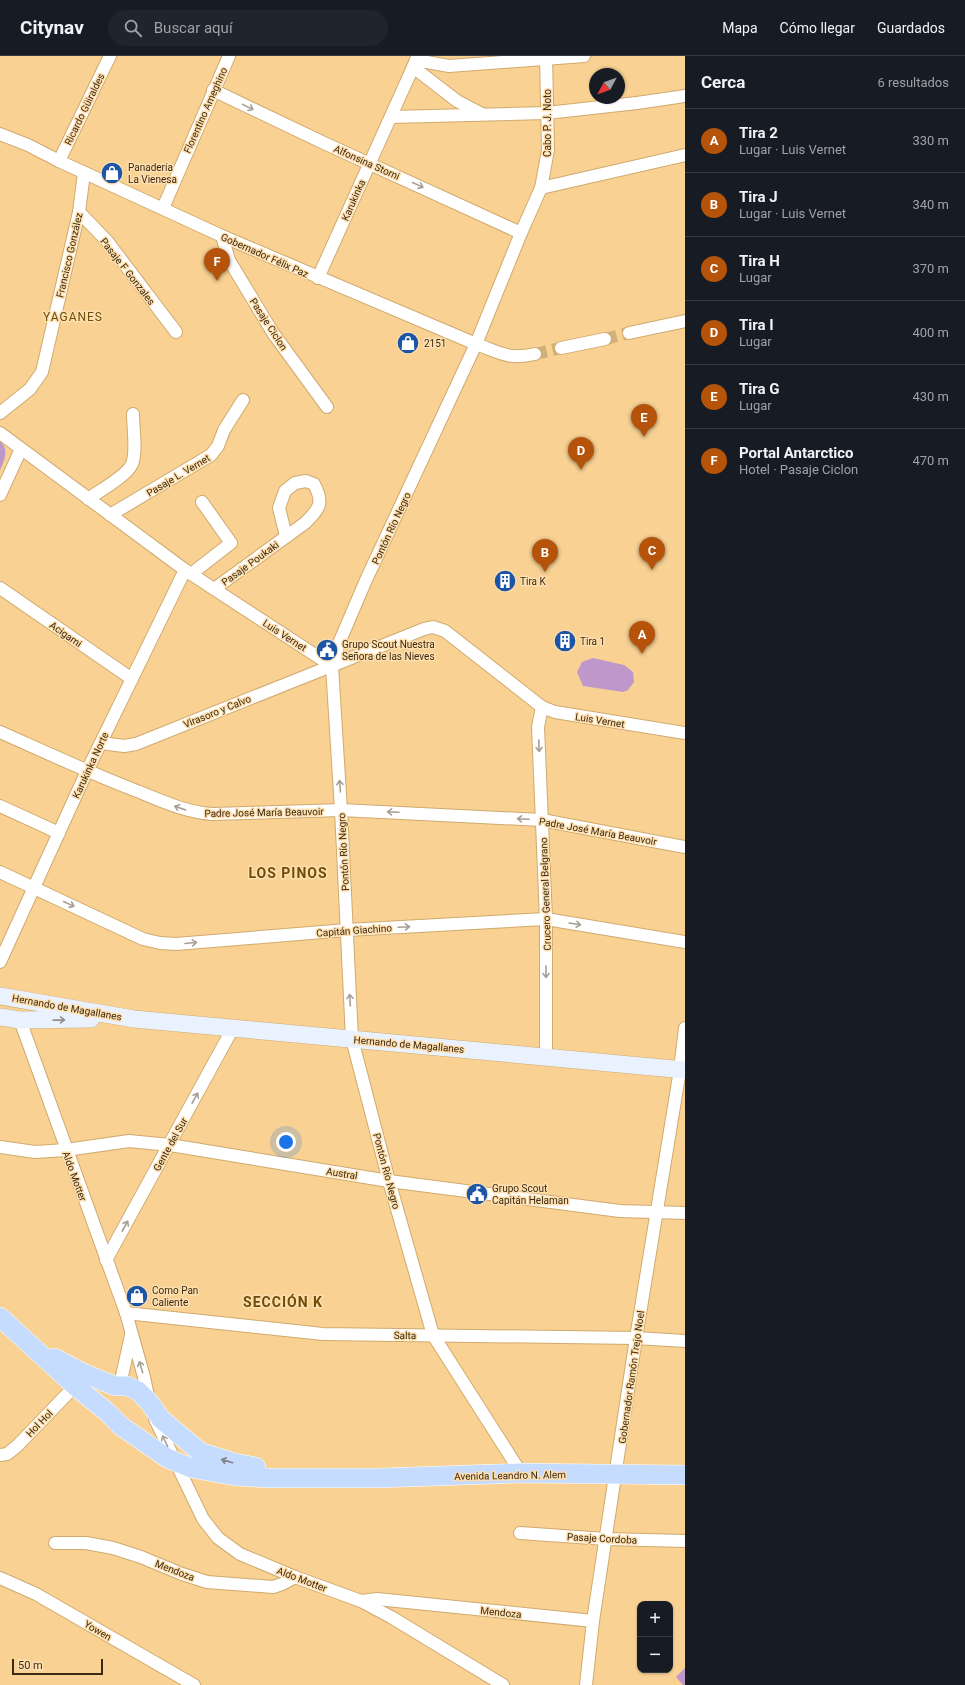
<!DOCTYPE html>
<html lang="es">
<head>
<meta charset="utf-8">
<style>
	:root { --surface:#171b24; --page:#20242c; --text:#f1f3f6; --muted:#9ea1a6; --line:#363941; --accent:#b45309 }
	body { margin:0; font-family:Roboto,sans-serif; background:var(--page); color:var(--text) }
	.controls { position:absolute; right:12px; bottom:12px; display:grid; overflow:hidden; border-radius:8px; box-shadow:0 1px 3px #0004 }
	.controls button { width:36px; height:36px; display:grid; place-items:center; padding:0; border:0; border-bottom:1px solid var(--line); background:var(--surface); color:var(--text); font:20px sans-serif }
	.compass { position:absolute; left:589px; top:12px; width:36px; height:36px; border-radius:50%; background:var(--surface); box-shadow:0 1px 3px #0004; rotate:229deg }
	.scale { position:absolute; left:12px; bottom:10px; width:91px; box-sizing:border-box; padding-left:4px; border:2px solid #392a11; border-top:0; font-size:11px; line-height:14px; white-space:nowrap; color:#392a11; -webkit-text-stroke:3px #ffdfaf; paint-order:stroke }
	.you { position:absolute; left:286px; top:1086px; width:14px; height:14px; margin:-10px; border:3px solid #fff; border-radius:50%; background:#1a73e8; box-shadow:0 0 0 6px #1a73e833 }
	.badge { display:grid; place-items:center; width:26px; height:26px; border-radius:50%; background:var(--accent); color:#fff; font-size:13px; font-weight:700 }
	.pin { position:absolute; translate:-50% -33px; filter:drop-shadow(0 1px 2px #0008) }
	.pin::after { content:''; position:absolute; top:21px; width:14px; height:12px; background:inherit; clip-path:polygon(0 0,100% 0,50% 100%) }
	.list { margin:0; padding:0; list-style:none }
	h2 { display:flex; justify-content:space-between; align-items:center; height:52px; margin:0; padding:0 16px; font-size:17px }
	h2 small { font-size:13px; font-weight:400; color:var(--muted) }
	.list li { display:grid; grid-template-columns:26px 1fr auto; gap:12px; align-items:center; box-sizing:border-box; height:64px; padding:0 16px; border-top:1px solid var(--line) }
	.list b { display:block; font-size:15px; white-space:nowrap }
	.list p { margin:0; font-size:13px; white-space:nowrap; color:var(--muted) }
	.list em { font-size:13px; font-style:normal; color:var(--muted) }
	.icon { flex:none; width:22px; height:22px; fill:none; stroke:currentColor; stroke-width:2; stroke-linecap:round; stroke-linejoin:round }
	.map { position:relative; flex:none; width:685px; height:1629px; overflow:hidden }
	header { display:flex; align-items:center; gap:24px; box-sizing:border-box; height:56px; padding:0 20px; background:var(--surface); border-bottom:1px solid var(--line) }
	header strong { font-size:19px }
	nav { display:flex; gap:22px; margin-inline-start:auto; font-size:14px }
	.search { width:280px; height:36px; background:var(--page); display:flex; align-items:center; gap:10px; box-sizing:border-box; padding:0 14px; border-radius:22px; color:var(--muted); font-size:15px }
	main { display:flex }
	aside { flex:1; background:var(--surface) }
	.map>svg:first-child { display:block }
	.green { fill:#bf98cb }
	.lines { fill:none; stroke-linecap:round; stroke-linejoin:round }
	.minor-tunnel { stroke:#d2b079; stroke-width:12; stroke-dasharray:12 6; stroke-linecap:butt }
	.minor-casing { stroke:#d0aa6e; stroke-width:14 }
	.secondary-casing { stroke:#d0aa6e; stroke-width:18 }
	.trunk-casing { stroke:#fff; stroke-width:20 }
	.minor { stroke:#fff; stroke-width:12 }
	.secondary { stroke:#eaf2ff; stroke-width:17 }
	.trunk { stroke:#c6dcfe; stroke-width:19 }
	.oneway { stroke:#a69f94 }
	.oneway2 { stroke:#928e88 }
	.oneway3 { stroke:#808388 }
	.labels { text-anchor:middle; stroke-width:3; stroke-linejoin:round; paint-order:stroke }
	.street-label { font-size:10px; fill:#392a11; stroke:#ffdfaf }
	.poi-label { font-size:10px; fill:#392a11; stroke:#ffdfaf; text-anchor:start }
	.quarter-label { font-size:12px; letter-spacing:1px; fill:#6e4d07; stroke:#ffdfaf }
	.district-label { font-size:14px; font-weight:bold; letter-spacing:1px; fill:#6e4d07; stroke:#ffdfaf }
</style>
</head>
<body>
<header>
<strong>Citynav</strong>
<div class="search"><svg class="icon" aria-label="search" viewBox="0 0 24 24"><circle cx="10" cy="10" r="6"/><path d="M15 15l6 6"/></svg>Buscar aquí</div>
<nav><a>Mapa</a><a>Cómo llegar</a><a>Guardados</a></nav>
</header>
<main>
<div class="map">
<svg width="685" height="1629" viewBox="0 0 685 1629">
	<rect width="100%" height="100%" fill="#f8d193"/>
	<!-- green -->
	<g class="green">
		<path d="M0,385C9,394 5,403 0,414Z"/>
		<polygon points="593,602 624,609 633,616 634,626 628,634 623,636 583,630 577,616 582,606"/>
		<polygon points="685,1612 685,1629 683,1629 676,1621"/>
	</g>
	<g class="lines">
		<!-- minor-tunnel -->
		<g class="minor-tunnel">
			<polyline points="605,283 629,277"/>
			<polyline points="535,298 561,292"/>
		</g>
		<!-- minor casing -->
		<g class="minor-casing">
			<g id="minor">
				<polyline points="416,4 449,10 584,0"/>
				<polyline points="413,11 457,45 482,58"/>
				<polyline points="213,34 324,87 521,177"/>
				<polyline points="391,61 547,57 637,47 685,40"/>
				<path d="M0,78L28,89L59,105L222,180L476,288C501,297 508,304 535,298"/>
				<polyline points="59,105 110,0"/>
				<polyline points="541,132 685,99"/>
				<polyline points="163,152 229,0"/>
				<polyline points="79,156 107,185 176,276"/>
				<polyline points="222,180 229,204 273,277 327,351"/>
				<polyline points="318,222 418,0"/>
				<polyline points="629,277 685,265"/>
				<polyline points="561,292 605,283"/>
				<polyline points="0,357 30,333 42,316 79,156 84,117"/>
				<polyline points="0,377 185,514 332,610"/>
				<polyline points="0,439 21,393"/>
				<path d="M88,443C99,435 127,420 132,408C137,396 133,372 133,358"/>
				<polyline points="110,459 211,399 218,390 224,374 243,344"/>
				<polyline points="191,518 231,487 202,446"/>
				<polyline points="0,532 132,623"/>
				<path d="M214,533L305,467C320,452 324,447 314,428L306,425L295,427L285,435L279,452L286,480"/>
				<polyline points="542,651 538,671 546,863 546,1001"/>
				<path d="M0,676C45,696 90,717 137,735C162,745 185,756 212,758L341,754L542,764L685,791"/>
				<polyline points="101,687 124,690 136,688 424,573 433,571 445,575 542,651 555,656 685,677"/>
				<polyline points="0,750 59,777"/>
				<polyline points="0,816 143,883 160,887 176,888 347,874 546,863 685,886"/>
				<polyline points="0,906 87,715 185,514"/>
				<polyline points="20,964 126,1257 144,1321 149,1345"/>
				<polyline points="0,1091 35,1096 66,1094 129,1085 170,1089 389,1125 620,1155 685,1157"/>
				<polyline points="106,1204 233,972"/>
				<polyline points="126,1257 323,1278 636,1282 685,1285"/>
				<polyline points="120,1329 131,1279"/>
				<polyline points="155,1363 203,1463 218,1482 240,1498 295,1521 361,1545 391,1561 503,1629"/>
				<polyline points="0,1399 7,1398 17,1390 75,1330"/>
				<polyline points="521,1417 433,1279 389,1125 352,983 341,754 332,610 339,587 366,524 476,288 521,177 541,132 548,94 546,0"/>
				<polyline points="520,1477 606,1483 685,1485"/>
				<polyline points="55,1487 86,1487 113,1492 141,1501 182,1518 207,1526 273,1531 282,1528 295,1521"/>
				<polyline points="0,1522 36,1538 194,1629"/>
				<polyline points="361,1545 377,1543 593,1565"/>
				<polyline points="586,1629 593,1565 636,1282 680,1014 685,972"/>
			</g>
		</g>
		<!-- secondary casing -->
		<g class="secondary-casing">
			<g id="secondary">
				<polyline points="0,940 134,963 685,1014"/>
				<polyline points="0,961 20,964 91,963"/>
			</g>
		</g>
		<!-- trunk casing -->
		<g class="trunk-casing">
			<g id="trunk">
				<polyline points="0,1261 75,1330 107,1356 121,1370 167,1402 191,1412 235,1420 269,1422 379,1422 521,1417 685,1419"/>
				<polyline points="54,1302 83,1317 115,1330 127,1330 138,1335 149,1346 161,1363 200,1396 235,1407 256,1411"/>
			</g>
		</g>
		<!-- minor -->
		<use href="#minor" class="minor"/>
		<!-- secondary -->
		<use href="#secondary" class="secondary"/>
		<!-- trunk -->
		<use href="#trunk" class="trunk"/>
	</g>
	<!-- one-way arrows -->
	<defs><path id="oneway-shaft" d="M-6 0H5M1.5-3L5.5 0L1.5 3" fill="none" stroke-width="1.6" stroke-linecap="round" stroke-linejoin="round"/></defs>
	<g class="oneway">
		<use href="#oneway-shaft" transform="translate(248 51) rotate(26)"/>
		<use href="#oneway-shaft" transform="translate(418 129) rotate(25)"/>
		<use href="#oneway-shaft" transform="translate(539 690) rotate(88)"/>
		<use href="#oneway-shaft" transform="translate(340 730) rotate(-94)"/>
		<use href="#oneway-shaft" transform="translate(180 752) rotate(-161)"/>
		<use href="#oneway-shaft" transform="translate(393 756) rotate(-177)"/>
		<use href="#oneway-shaft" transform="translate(523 763) rotate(-177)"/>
		<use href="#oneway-shaft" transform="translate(69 848) rotate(25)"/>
		<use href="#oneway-shaft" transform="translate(575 868) rotate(9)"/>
		<use href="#oneway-shaft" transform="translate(404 871) rotate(-3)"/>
		<use href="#oneway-shaft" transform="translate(191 887) rotate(-5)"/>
		<use href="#oneway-shaft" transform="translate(546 916) rotate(90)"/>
		<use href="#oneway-shaft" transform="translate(350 944) rotate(-93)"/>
		<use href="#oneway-shaft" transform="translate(195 1042) rotate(-61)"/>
		<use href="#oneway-shaft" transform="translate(125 1170) rotate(-61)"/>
		<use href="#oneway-shaft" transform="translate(141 1311) rotate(-106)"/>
		<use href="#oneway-shaft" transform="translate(165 1385) rotate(-115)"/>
	</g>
	<use class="oneway2" href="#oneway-shaft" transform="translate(59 964) rotate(-1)"/>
	<use class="oneway3" href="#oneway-shaft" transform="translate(227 1405) rotate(-164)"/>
	<!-- icons -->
	<defs>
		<g id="shop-disc" transform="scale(1.15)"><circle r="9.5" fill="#1c54a6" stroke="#ffdfaf"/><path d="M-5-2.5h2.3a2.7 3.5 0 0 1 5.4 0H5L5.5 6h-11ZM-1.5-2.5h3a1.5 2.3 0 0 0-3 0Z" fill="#fff"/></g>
		<g id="building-disc" transform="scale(1.15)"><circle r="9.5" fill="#1c54a6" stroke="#ffdfaf"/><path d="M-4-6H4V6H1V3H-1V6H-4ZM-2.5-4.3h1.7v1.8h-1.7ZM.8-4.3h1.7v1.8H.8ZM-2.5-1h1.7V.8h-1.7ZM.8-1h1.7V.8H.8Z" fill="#fff"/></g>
		<g id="civic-disc" transform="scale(1.15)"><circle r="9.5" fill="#1c54a6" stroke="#ffdfaf"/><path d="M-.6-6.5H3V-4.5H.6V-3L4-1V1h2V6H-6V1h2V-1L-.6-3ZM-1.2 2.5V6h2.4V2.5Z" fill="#fff"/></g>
	</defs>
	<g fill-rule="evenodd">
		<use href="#shop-disc" x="112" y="117"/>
		<use href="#shop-disc" x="408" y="287"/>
		<use href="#building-disc" x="505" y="525"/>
		<use href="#building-disc" x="565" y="585"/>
		<use href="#civic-disc" x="327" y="594"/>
		<use href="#civic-disc" x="477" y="1138"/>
		<use href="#shop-disc" x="137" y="1240"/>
	</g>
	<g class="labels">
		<!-- street labels -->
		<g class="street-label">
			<text transform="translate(84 53) rotate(-64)" y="4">Ricardo Güiraldes</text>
			<text transform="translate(205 54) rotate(-66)" y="4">Florentino Ameghino</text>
			<text transform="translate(547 67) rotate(-90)" y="4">Cabo P. J. Noto</text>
			<text transform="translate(367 106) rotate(24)" y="4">Alfonsina Storni</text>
			<text transform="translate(353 144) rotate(-66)" y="4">Karukinka</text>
			<text transform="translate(69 199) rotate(-77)" y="4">Francisco González</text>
			<text transform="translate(265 199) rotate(24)" y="4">Gobernador Félix Paz</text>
			<text transform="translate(128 215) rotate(52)" y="4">Pasaje F Gonzales</text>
			<text transform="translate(269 268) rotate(57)" y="4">Pasaje Ciclon</text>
			<text transform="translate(178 419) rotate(-31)" y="4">Pasaje L. Vernet</text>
			<text transform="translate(391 472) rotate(-65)" y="4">Pontón Río Negro</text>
			<text transform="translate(250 507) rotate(-36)" y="4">Pasaje Poukaki</text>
			<text transform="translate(66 578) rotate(35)" y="4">Acigami</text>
			<text transform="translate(285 579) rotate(33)" y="4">Luis Vernet</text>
			<text transform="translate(217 655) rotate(-22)" y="4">Virasoro y Calvo</text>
			<text transform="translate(600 664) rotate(9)" y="4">Luis Vernet</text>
			<text transform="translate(90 709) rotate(-65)" y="4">Karukinka Norte</text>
			<text transform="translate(264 756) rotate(-1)" y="4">Padre José María Beauvoir</text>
			<text transform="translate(598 775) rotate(10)" y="4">Padre José María Beauvoir</text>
			<text transform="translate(343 796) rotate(-93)" y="4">Pontón Río Negro</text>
			<text transform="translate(545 838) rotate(-92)" y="4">Crucero General Belgrano</text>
			<text transform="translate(354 874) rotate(-4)" y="4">Capitán Giachino</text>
			<text transform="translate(67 951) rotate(10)" y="4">Hernando de Magallanes</text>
			<text transform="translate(409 988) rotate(5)" y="4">Hernando de Magallanes</text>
			<text transform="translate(170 1088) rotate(-61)" y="4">Gente del Sur</text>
			<text transform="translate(387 1115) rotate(75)" y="4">Pontón Río Negro</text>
			<text transform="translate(342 1117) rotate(9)" y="4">Austral</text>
			<text transform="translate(75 1120) rotate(70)" y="4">Aldo Motter</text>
			<text transform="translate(405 1279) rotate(1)" y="4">Salta</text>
			<text transform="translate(631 1321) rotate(-82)" y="4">Gobernador Ramón Trejo Noel</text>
			<text transform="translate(39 1367) rotate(-46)" y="4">Hol Hol</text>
			<text transform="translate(510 1419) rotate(-1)" y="4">Avenida Leandro N. Alem</text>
			<text transform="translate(602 1482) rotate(3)" y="4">Pasaje Cordoba</text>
			<text transform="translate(175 1514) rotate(21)" y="4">Mendoza</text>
			<text transform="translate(302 1523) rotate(21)" y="4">Aldo Motter</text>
			<text transform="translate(501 1556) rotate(6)" y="4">Mendoza</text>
			<text transform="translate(98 1574) rotate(30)" y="4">Yowen</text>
		</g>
		<!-- poi labels -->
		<g class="poi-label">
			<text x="128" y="115">Panadería<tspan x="128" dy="12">La Vienesa</tspan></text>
			<text x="424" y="291">2151</text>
			<text x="520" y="529">Tira K</text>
			<text x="580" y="589">Tira 1</text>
			<text x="342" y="592">Grupo Scout Nuestra<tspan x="342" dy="12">Señora de las Nieves</tspan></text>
			<text x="492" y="1136">Grupo Scout<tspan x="492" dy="12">Capitán Helaman</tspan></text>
			<text x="152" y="1238">Como Pan<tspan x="152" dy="12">Caliente</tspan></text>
		</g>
		<!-- quarter labels -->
		<g class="quarter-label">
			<text x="73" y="265">YAGANES</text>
		</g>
		<!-- district labels -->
		<g class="district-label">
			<text x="288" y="822">LOS PINOS</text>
			<text x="283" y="1251">SECCIÓN K</text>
		</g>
	</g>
</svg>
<div class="controls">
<button>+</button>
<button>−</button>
</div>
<svg class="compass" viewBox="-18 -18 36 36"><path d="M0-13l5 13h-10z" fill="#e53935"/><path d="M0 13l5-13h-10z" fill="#9ea1a6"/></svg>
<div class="scale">50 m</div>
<div class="you"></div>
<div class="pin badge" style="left:642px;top:598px">A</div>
<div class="pin badge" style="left:545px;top:516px">B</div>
<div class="pin badge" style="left:652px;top:514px">C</div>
<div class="pin badge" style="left:581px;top:414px">D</div>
<div class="pin badge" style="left:644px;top:381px">E</div>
<div class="pin badge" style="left:217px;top:225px">F</div>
</div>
<aside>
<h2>Cerca<small>6 resultados</small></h2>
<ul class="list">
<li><span class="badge">A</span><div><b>Tira 2</b><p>Lugar · Luis Vernet</p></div><em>330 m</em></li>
<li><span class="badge">B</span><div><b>Tira J</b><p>Lugar · Luis Vernet</p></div><em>340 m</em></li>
<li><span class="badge">C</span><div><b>Tira H</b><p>Lugar</p></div><em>370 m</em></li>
<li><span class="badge">D</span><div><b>Tira I</b><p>Lugar</p></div><em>400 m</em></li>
<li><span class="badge">E</span><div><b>Tira G</b><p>Lugar</p></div><em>430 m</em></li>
<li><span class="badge">F</span><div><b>Portal Antarctico</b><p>Hotel · Pasaje Ciclon</p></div><em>470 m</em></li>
</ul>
</aside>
</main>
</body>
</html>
